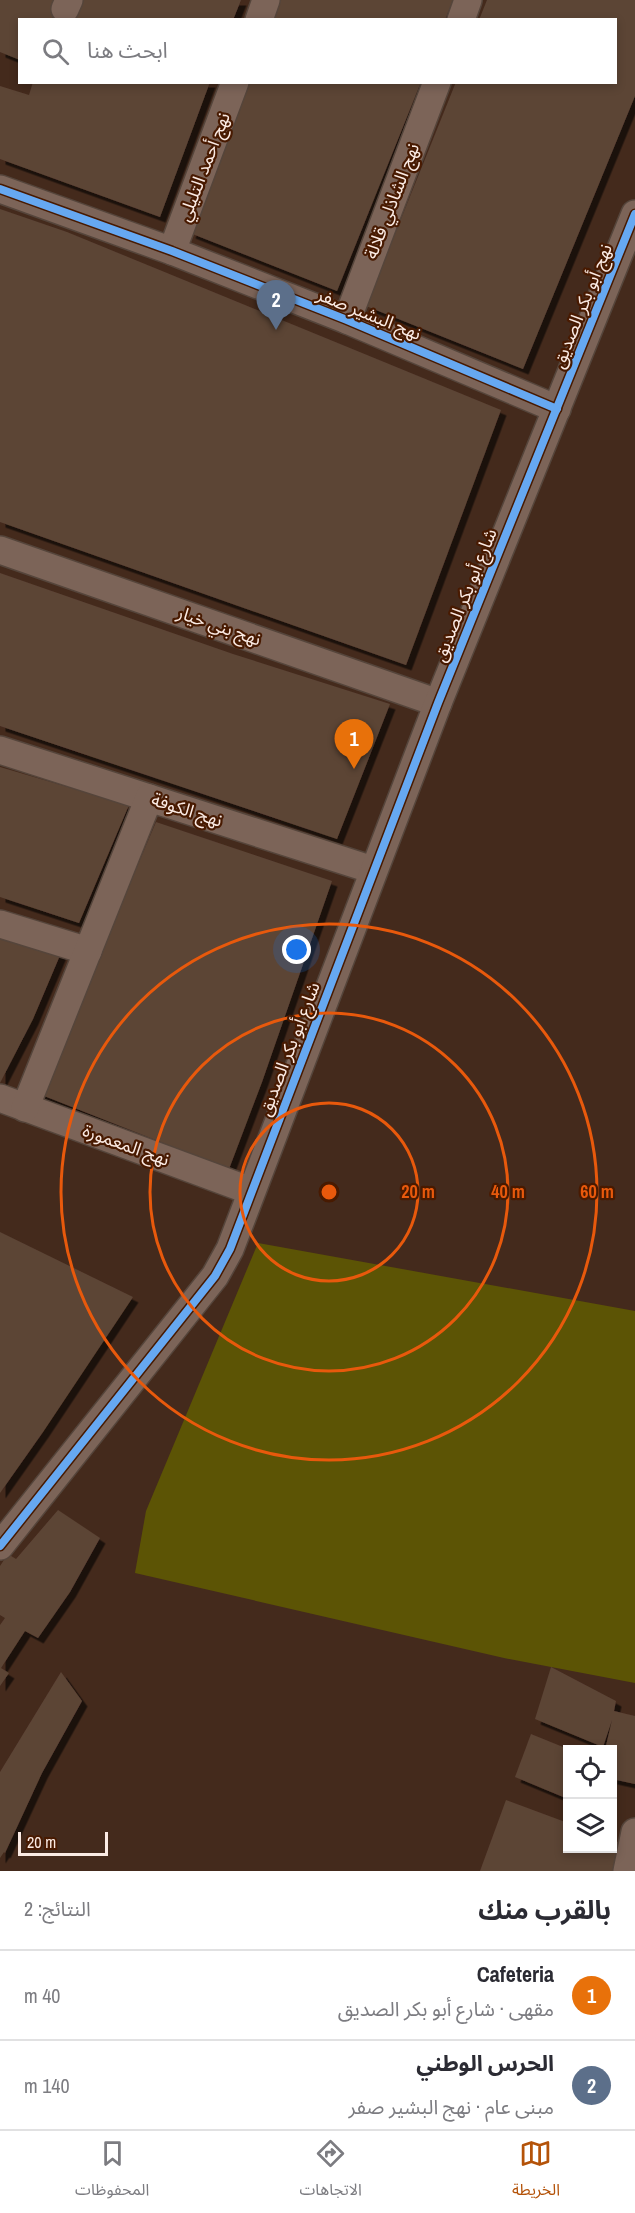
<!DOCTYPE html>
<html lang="ar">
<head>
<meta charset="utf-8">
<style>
	:root { --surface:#fff; --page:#f2f2f3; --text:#2b2b33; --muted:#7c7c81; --line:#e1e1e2; --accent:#b45309 }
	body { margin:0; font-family:"Archivo Narrow","Noto Sans Arabic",sans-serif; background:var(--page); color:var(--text); direction:rtl }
	.controls { position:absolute; right:18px; bottom:18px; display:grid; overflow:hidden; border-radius:0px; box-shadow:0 3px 9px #0003 }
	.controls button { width:54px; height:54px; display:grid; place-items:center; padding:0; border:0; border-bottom:2px solid var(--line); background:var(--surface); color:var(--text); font:30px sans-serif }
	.scale { position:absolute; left:18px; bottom:15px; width:90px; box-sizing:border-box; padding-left:6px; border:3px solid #fbebe4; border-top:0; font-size:16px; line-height:21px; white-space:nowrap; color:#fbebe4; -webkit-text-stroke:4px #481a01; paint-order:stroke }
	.you { position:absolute; left:297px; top:950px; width:21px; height:21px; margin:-15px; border:4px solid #fff; border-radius:50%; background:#1a73e8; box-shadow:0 0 0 9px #1a73e833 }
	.badge { display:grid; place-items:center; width:39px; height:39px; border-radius:50%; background:var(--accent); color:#fff; font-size:20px; font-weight:700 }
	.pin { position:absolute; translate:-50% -50px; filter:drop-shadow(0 2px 3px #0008) }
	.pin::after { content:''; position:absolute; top:32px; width:21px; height:18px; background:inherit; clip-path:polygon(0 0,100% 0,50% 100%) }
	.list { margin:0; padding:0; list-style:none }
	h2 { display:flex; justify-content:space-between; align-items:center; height:78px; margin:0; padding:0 24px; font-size:26px }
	h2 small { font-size:20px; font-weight:400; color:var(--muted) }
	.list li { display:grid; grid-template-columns:39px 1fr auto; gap:18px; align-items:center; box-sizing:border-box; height:90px; padding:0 24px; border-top:2px solid var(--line) }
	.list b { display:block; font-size:22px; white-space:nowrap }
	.list p { margin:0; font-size:20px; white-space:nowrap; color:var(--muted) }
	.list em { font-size:20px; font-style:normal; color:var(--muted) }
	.icon { flex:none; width:33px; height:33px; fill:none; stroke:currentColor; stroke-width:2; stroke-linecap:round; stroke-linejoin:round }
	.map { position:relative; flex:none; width:635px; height:1871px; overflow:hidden; direction:ltr }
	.search { position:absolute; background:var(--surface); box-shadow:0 3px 9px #0003; left:18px; right:18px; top:18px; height:66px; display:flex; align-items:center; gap:15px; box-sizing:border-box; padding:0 21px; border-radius:0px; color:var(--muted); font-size:22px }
	.sheet { height:258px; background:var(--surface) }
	nav { display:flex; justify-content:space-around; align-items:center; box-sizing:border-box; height:84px; border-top:2px solid var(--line); background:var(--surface); font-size:16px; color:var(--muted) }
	nav a { display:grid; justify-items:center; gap:3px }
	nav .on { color:var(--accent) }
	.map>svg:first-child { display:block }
	.green { fill:#5c5405 }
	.building { fill:#5c4436; filter:url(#shadow) }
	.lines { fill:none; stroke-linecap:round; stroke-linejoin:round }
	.minor-casing { stroke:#55453b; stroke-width:30 }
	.minor { stroke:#7c6458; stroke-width:27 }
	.cycleway-casing { stroke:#481a01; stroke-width:11 }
	.cycleway { stroke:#66a8f1; stroke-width:8 }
	.ring { fill:none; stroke:#e8590c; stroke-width:3 }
	.labels { text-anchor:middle; stroke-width:4.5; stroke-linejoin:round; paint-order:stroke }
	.street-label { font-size:18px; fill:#fbebe4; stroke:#481a01 }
	.centre { fill:#e8590c; stroke:#481a01; stroke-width:3 }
	.ring-label { font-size:18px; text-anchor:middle; font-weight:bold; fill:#e8590c; stroke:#481a01; stroke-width:4.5; stroke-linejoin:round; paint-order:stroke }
</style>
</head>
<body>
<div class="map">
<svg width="635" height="1871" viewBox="0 0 635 1871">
	<defs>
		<filter id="shadow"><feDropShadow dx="5.5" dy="5.5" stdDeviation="0" flood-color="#0009"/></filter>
	</defs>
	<rect width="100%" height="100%" fill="#442a1c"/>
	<!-- green -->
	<polygon class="green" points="258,1243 635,1311 635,1683 504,1658 135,1573 146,1511"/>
	<!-- building -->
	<g class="building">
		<polygon points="0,0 59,0 52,20 20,20 20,60 0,52"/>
		<polygon points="71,0 241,0 233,20 63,20"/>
		<polygon points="280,0 453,0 445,20 272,20"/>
		<polygon points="487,0 635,0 635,96 523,369 366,306 456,82 616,82 616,20 479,20"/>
		<polygon points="33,82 210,82 160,217 0,159 0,86 29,95"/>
		<polygon points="248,82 421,82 337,291 190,233"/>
		<polygon points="0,209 67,232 501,410 406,665 0,522"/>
		<polygon points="0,573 233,654 390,704 337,839 0,726"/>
		<polygon points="0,767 129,805 79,923 0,897"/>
		<polygon points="156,822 332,881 262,1082 229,1169 34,1092 119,909"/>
		<polygon points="0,935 61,953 33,1019 0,1083"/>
		<polygon points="0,1232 133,1297 43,1432 0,1493"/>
		<polygon points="58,1510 100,1538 70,1592 38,1638 25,1631 1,1668 9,1673 0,1686 0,1625 5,1618 0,1615 0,1566 8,1554 16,1559"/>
		<polygon points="551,1667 616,1701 614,1711 635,1716 635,1784 612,1779 612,1750 605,1750 612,1720 603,1747 535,1719"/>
		<polygon points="61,1672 82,1701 42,1773 5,1853 4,1852 0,1858 0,1772"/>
		<polygon points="531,1734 568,1749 568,1799 515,1777"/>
		<polygon points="506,1800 568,1823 568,1848 612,1848 612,1840 627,1845 618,1871 480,1871"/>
	</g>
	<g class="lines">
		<!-- minor casing -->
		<g class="minor-casing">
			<g id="minor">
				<polyline points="65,9 69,0"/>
				<polyline points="259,20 266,0"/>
				<polyline points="461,20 468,0"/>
				<polyline points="0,189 172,251 347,320 557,409"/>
				<polyline points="172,251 235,82"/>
				<polyline points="347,320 437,82"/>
				<polyline points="0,550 438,703"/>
				<polyline points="0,750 373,870"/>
				<polyline points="0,924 88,951 0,924"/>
				<polyline points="0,1098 251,1191"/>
				<polyline points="25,1108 149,798"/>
				<polyline points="0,1546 215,1276 230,1249 438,703 635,214"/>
				<polyline points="627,1871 635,1832"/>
			</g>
		</g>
		<!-- minor -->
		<use href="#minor" class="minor"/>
		<!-- cycleway casing -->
		<g class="cycleway-casing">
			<g id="cycleway">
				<polyline points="0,189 172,251 347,320 557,409"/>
				<polyline points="0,1546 215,1276 230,1249 438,703 635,214"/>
			</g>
		</g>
		<!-- cycleway -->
		<use href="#cycleway" class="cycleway"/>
	</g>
	<!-- distance rings -->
	<g class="ring">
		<circle cx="329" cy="1192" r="89"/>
		<circle cx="329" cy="1192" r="179"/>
		<circle cx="329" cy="1192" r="268"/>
	</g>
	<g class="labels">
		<!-- street labels -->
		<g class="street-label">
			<text transform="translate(204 167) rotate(-69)" y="6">نهج أحمد التليلي</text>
			<text transform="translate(392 201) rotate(-69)" y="6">نهج الشاذلي قلالة</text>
			<text transform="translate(582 306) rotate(-68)" y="6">نهج أبو بكر الصديق</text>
			<text transform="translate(369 314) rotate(22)" y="6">نهج البشير صفر</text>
			<text transform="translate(465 595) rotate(-68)" y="6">شارع أبو بكر الصديق</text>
			<text transform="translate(219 626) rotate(19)" y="6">نهج بني خيار</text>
			<text transform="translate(187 810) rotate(18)" y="6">نهج الكوفة</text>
			<text transform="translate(289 1049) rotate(-69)" y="6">شارع أبو بكر الصديق</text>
			<text transform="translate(126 1145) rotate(20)" y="6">نهج المعمورة</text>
		</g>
	</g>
	<circle cx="329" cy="1192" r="9" class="centre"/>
	<g class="ring-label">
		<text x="418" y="1198">20 m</text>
		<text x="508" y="1198">40 m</text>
		<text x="597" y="1198">60 m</text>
	</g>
</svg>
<div class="controls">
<button><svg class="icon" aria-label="locate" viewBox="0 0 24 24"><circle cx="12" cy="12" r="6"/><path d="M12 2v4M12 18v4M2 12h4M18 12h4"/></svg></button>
<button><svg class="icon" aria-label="layers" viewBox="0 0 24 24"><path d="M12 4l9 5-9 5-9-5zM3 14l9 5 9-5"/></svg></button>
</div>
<div class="scale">20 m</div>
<div class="you"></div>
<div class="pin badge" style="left:354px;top:769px;background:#e8710a">1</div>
<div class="pin badge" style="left:276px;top:330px;background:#5c6f8a">2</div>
<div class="search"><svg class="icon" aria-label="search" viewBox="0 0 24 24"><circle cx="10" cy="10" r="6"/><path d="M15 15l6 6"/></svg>ابحث هنا</div>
</div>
<section class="sheet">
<h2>بالقرب منك<small>النتائج: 2</small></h2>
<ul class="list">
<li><span class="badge" style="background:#e8710a">1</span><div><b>Cafeteria</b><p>مقهى · شارع أبو بكر الصديق</p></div><em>40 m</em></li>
<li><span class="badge" style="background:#5c6f8a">2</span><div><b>الحرس الوطني</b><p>مبنى عام · نهج البشير صفر</p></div><em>140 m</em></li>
</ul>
</section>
<nav>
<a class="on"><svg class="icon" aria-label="map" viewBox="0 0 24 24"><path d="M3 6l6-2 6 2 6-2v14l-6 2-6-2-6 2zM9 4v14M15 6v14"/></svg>الخريطة</a>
<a><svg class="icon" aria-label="directions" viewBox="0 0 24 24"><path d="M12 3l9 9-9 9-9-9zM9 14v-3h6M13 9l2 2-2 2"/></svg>الاتجاهات</a>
<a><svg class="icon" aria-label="saved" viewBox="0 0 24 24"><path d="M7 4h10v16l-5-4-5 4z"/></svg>المحفوظات</a>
</nav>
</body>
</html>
